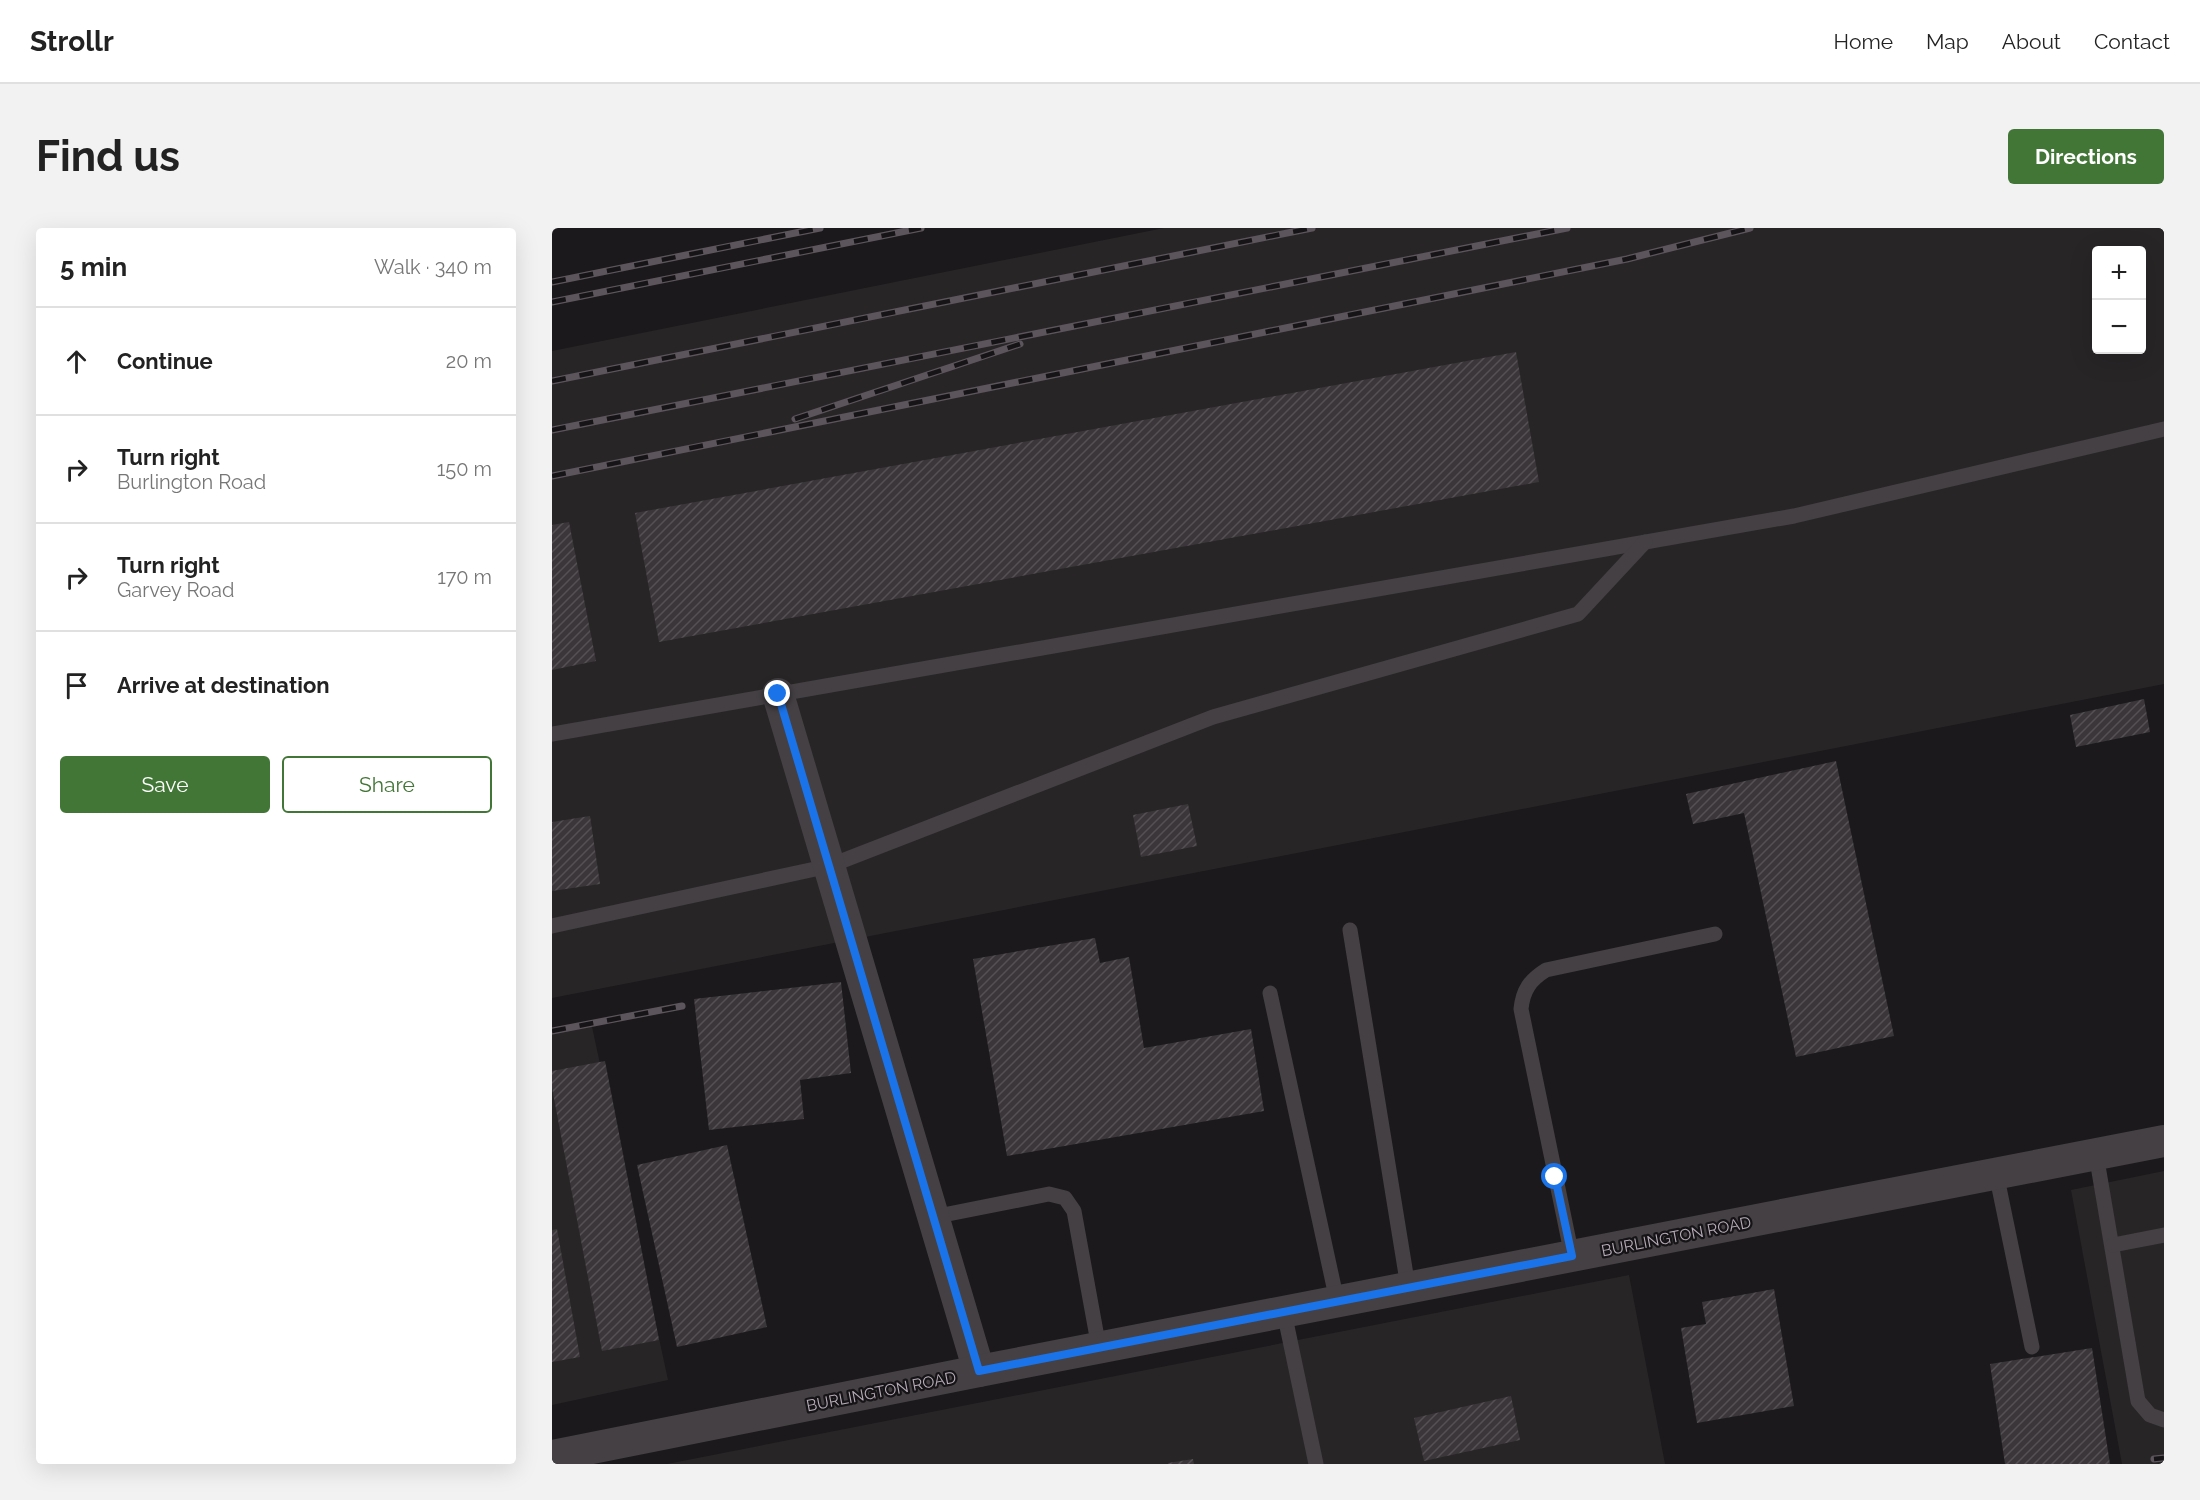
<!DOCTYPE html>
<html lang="en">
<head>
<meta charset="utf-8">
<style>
	:root { --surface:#fff; --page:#f2f2f2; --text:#222; --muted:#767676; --line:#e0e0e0; --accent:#427636 }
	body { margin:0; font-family:Raleway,sans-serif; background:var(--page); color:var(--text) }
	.controls { position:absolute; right:18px; top:18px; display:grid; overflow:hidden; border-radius:6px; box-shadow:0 6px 24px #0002 }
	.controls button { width:54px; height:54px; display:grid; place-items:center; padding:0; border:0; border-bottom:2px solid var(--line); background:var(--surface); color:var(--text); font:30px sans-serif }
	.stop { position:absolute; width:18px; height:18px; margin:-14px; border:4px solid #1a73e8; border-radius:50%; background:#fff }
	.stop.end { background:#1a73e8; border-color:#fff; box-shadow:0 2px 6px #0008 }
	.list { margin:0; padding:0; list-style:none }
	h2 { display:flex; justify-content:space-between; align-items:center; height:78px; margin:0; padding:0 24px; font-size:26px }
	h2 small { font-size:20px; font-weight:400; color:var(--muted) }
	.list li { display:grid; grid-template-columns:39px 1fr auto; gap:18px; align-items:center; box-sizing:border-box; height:108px; padding:0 24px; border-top:2px solid var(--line) }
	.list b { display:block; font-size:22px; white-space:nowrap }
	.list p { margin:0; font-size:20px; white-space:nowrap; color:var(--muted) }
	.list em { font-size:20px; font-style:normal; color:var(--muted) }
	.actions { display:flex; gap:12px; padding:18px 24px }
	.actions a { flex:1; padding:14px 0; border:2px solid var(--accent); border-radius:6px; text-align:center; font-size:21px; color:var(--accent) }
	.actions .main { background:var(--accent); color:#fff }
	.icon { flex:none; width:33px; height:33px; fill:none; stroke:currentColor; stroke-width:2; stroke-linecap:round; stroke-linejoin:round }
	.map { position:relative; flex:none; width:1612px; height:1236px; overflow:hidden; border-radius:6px }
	header { display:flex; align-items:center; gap:36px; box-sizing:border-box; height:84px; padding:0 30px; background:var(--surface); border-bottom:2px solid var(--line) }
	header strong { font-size:28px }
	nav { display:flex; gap:33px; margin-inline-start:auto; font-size:21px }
	.intro { display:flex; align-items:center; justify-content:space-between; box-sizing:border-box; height:144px; padding:0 36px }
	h1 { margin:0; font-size:42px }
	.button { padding:15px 27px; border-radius:6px; background:var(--accent); color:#fff; font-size:21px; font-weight:700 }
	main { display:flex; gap:36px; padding:0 36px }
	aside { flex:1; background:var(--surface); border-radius:6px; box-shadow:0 6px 24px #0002 }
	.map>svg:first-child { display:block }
	.built { fill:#282527; fill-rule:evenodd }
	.building { fill:url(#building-hatch) }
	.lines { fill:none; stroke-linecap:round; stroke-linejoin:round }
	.service { stroke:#444044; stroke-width:15 }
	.minor { stroke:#444044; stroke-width:32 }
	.rail-casing { stroke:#5c565c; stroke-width:7 }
	.rail { stroke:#161416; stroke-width:4.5; stroke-dasharray:14; stroke-linecap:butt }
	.route { stroke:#1a73e8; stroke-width:8 }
	.labels { text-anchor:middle; stroke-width:4.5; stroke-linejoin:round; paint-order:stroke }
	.street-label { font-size:16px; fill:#b7adb9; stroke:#161416 }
</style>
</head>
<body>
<header>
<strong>Strollr</strong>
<nav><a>Home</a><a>Map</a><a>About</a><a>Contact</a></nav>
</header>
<div class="intro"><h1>Find us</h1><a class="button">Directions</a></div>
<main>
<aside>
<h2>5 min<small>Walk · 340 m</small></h2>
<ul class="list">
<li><svg class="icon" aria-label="ahead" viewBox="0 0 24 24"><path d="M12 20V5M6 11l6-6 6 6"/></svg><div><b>Continue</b></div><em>20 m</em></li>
<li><svg class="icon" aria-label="right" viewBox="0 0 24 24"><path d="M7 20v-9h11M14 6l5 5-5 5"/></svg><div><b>Turn right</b><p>Burlington Road</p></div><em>150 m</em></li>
<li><svg class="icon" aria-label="right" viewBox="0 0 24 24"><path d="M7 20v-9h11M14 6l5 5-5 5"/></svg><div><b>Turn right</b><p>Garvey Road</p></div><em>170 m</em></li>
<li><svg class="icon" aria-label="arrive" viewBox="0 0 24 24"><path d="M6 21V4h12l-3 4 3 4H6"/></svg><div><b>Arrive at destination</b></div></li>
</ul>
<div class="actions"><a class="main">Save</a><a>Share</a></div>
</aside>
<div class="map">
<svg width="1612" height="1236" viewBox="0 0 1612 1236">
	<defs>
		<pattern id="building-hatch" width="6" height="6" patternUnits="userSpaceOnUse" patternTransform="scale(1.5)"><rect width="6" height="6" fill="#3a3639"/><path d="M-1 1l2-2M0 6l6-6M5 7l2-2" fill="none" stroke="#545054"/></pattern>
	</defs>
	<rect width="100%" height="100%" fill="#1b191b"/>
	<!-- built -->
	<g class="built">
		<path d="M612,0H1612V456L0,770V123ZM1544,22H1590V122H1544Z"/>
		<polygon points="39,794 116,1152 0,1177 0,803"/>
		<polygon points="1612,943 1612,1236 1570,1236 1519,962"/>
		<polygon points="1077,1047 1113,1236 115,1236"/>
	</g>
	<!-- building -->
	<g class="building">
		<polygon points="964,124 987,254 107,414 83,285"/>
		<polygon points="17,294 44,433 0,442 0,297"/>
		<polygon points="1592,471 1598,504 1524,519 1518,487"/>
		<polygon points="1284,533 1342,808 1244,829 1192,585 1141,596 1134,566"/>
		<polygon points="636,576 645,618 589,629 581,587"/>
		<polygon points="38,588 48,656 0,663 0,594"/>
		<polygon points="543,710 548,735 577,729 592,820 699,801 712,883 455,928 421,731"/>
		<polygon points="289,754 299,845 248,852 252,891 157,902 142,771"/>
		<polygon points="53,833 107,1112 50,1123 0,860 0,843"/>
		<polygon points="175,917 215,1099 125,1119 85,937"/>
		<polygon points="5,1001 28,1129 0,1134 0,1002"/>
		<polygon points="1222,1061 1242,1178 1145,1195 1129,1100 1154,1096 1150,1074"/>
		<polygon points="1540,1120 1558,1236 1453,1236 1438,1136"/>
		<polygon points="959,1168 968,1212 872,1233 862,1190"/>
		<polygon points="641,1231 642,1236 616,1236 616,1235"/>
	</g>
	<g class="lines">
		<!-- service -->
		<g class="service">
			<polyline points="0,506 1242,288 1612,201"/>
			<polyline points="0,698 277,638 661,489 1026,386 1093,314"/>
			<polyline points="798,702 856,1059"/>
			<polyline points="718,765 785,1073"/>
			<polyline points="1544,926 1586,1173 1598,1187 1612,1192"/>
			<polyline points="1444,945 1480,1119"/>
			<polyline points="381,989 497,966 513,970 522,983 547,1120"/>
			<polyline points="1561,1017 1612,1007"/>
			<path d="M1020,1028L969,781C971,762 978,752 994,742L1163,706"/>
			<polyline points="732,1084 764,1236"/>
		</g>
		<!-- minor -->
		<g class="minor">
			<polyline points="226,466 427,1143"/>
			<polyline points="0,1228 427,1143 1612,913"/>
		</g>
		<!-- rail casing -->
		<g class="rail-casing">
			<g id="rail">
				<polyline points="0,54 268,0"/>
				<polyline points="0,74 369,0"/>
				<polyline points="0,153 760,0"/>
				<polyline points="243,191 468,116"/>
				<polyline points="0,202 1015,0"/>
				<polyline points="0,248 1075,31 1198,0"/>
				<polyline points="0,803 130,778"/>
				<polyline points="1602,1231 1612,1230"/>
			</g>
		</g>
		<!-- rail -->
		<use href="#rail" class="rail"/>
	</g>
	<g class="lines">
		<!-- route -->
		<polyline class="route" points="226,466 427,1143 1020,1028 1003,949"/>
	</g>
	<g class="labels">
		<!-- street labels -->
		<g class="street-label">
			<text transform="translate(1124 1008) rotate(-11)" y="6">BURLINGTON ROAD</text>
			<text transform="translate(329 1163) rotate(-11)" y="6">BURLINGTON ROAD</text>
		</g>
	</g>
</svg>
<div class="controls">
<button>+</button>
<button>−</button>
</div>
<div class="stop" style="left:1003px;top:949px"></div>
<div class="stop end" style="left:226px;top:466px"></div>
</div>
</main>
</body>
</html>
